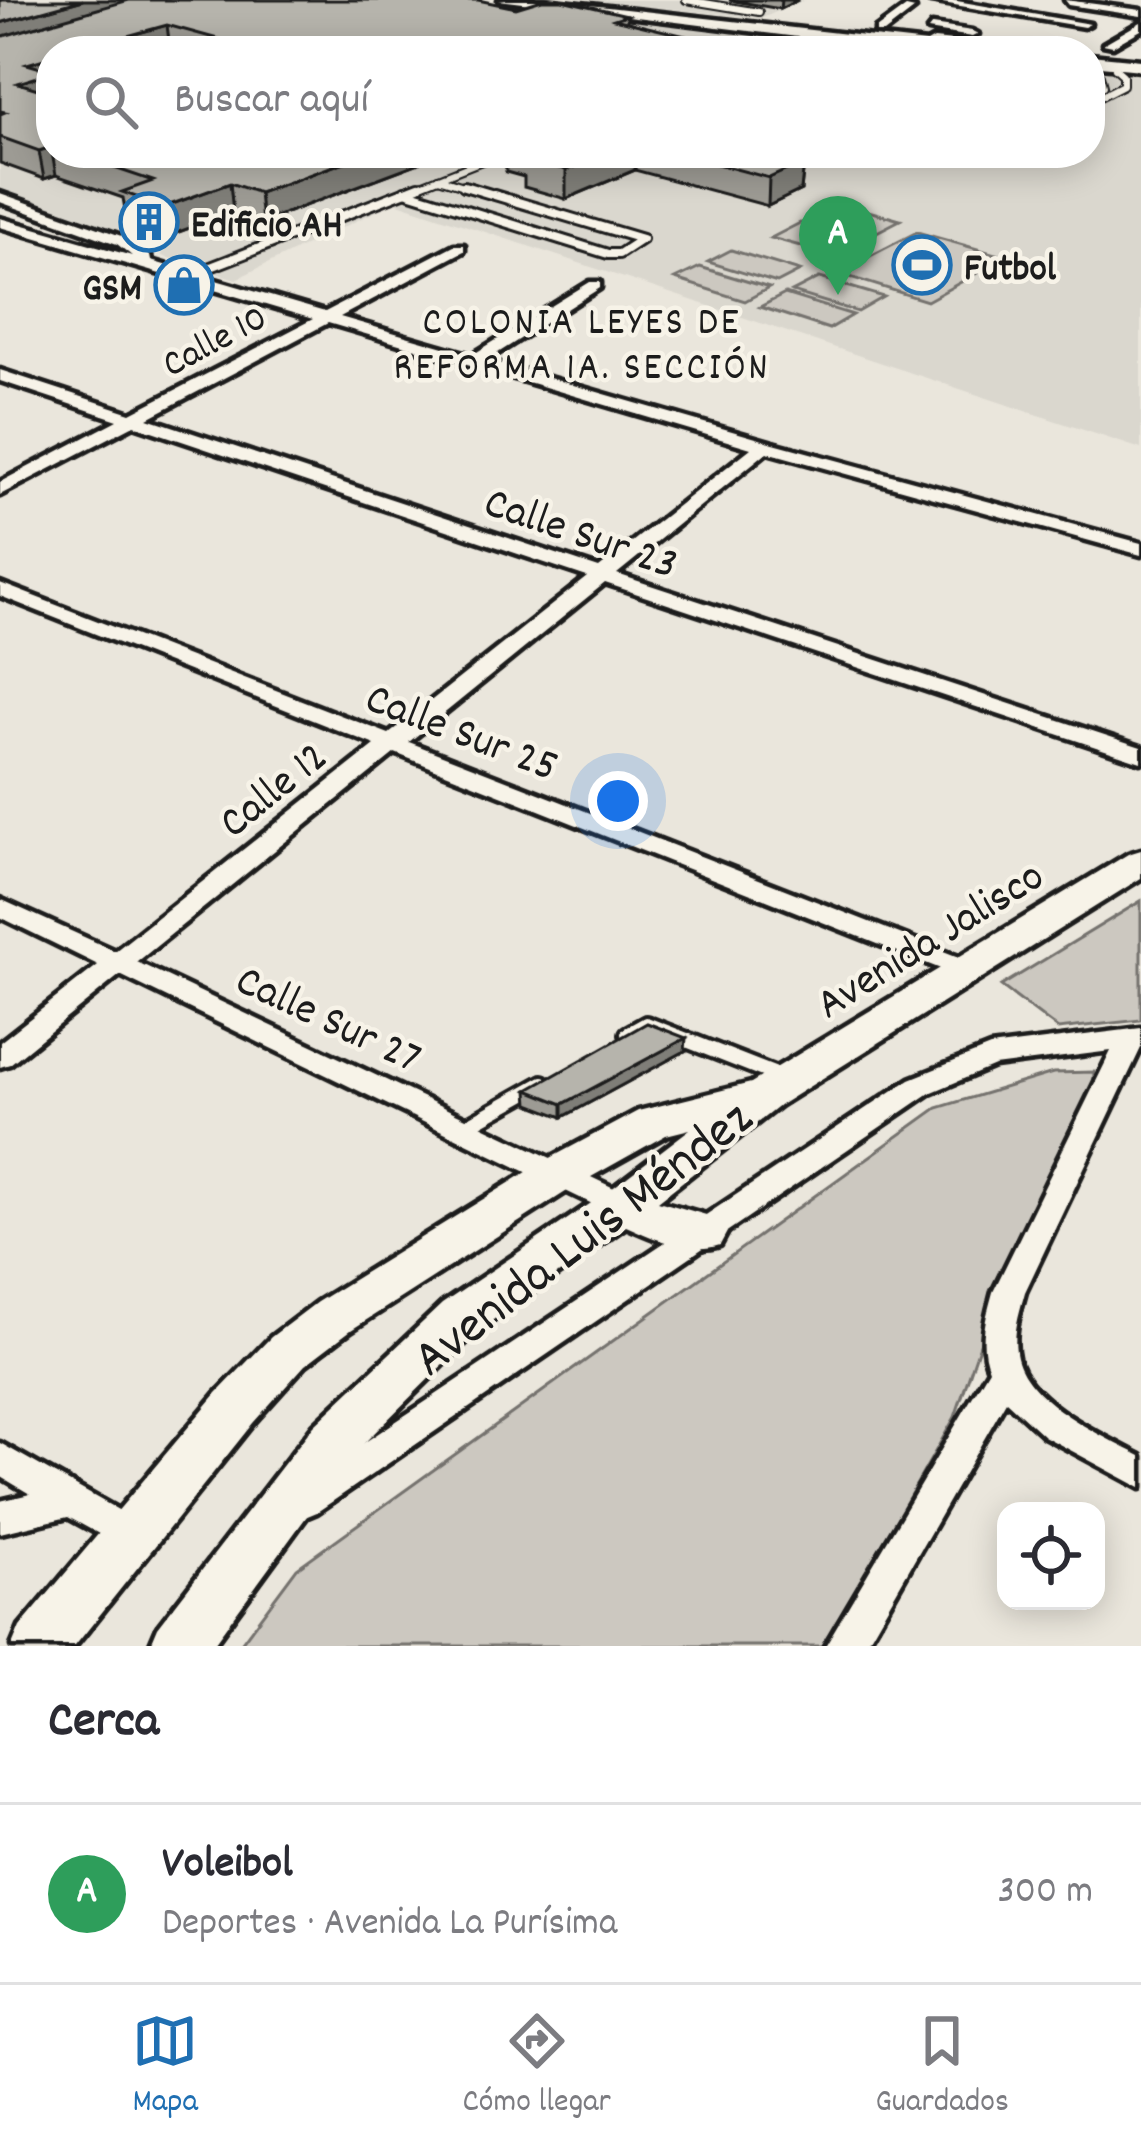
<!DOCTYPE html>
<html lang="es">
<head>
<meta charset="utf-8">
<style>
	:root { --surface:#fff; --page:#f7f7f7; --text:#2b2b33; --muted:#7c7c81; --line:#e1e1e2; --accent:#1f6fb2 }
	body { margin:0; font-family:Dekko,sans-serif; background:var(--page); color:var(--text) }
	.controls { position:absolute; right:36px; bottom:36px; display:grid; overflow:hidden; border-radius:24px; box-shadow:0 6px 30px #0003 }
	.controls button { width:108px; height:108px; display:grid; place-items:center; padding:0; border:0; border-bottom:3px solid var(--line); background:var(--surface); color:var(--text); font:60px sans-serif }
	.you { position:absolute; left:618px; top:801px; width:42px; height:42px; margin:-30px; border:9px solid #fff; border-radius:50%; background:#1a73e8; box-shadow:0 0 0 18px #1a73e833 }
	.badge { display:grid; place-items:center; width:78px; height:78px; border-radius:50%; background:var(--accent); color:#fff; font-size:39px; font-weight:700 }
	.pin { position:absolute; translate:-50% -99px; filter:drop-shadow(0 3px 6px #0008) }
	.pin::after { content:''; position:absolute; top:63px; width:42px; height:36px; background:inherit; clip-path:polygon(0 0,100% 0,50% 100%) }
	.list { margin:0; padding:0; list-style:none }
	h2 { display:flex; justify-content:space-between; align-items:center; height:156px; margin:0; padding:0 48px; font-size:51px }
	h2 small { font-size:39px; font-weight:400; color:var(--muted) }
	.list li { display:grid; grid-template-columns:78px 1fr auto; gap:36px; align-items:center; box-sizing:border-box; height:180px; padding:0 48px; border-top:3px solid var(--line) }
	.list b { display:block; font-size:45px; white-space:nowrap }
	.list p { margin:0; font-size:39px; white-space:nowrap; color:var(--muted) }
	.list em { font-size:39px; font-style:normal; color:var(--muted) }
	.icon { flex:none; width:66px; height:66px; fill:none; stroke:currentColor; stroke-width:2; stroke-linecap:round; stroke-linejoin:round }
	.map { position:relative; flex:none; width:1141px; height:1646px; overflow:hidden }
	.search { position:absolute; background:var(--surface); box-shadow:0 6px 30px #0003; left:36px; right:36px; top:36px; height:132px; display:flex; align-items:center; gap:30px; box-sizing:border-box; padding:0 42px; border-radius:48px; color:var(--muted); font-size:45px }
	.sheet { height:336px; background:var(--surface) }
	nav { display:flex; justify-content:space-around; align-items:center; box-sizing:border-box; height:168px; border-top:3px solid var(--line); background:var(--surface); font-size:33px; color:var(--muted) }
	nav a { display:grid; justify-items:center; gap:6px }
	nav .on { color:var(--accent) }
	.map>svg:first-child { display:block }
	.built { fill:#dad7ce }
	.green { fill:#ccc8c0; stroke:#74726e; stroke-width:3 }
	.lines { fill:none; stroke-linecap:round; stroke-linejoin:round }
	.service-far2-casing { stroke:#1c1c1c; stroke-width:10 }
	.service-far1-casing { stroke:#1c1c1c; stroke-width:14 }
	.service-casing { stroke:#1c1c1c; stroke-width:22 }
	.minor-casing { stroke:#1c1c1c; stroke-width:9 }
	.secondary-casing { stroke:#1c1c1c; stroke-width:9 }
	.primary-casing { stroke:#1c1c1c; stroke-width:9 }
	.service-far2 { stroke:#f7f3e8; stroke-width:6 }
	.service-far1 { stroke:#f7f3e8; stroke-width:8 }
	.service { stroke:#f7f3e8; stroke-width:14 }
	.minor { fill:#f7f3e8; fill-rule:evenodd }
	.secondary { fill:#f7f3e8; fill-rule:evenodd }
	.primary { fill:#f7f3e8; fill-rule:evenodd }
	.wall { fill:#9d9b94; stroke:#1c1c1c; stroke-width:3 }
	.shaded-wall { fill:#7f7e78; stroke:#1c1c1c; stroke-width:3 }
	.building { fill:#b6b4ac; stroke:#1c1c1c; stroke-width:3 }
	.labels { text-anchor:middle; stroke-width:9; stroke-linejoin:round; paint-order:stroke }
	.far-poi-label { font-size:39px; font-weight:bold; fill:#1c1c1c; stroke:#f7f3e8; text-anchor:start }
	.far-neighbourhood-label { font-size:39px; letter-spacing:3px; fill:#1c1c1c; stroke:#f7f3e8 }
	.far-street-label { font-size:39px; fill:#1c1c1c; stroke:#f7f3e8 }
	.street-label { font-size:45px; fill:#1c1c1c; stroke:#f7f3e8 }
	.near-street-label { font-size:54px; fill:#1c1c1c; stroke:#f7f3e8 }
</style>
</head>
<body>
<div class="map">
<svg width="1141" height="1646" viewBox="0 0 1141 1646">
	<rect width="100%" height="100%" fill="#eae6dc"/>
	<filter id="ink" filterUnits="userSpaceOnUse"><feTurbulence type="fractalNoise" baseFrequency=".00833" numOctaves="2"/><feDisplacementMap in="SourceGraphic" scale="24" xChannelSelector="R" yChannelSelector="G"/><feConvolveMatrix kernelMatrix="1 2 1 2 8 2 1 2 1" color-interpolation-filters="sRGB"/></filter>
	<g filter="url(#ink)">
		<!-- built -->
		<g class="built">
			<polygon points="0,0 474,0 928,51 51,51 51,153 1090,153 1090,68 1141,73 1141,449 395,202 236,279 162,256 163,247 108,227 93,227 0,192"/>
			<polygon points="578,0 805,0 762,18"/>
		</g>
		<!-- green -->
		<g class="green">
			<polygon points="840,203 900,220 873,234 812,218"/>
			<polygon points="800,223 861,240 833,255 771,238"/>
			<polygon points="917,232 1006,257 927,301 837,273"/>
			<polygon points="731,250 800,271 777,283 708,262"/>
			<polygon points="700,267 769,288 745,301 675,279"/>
			<polygon points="819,278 820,278 884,297 858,312 792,292"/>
			<polygon points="785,294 853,315 829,329 760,307"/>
			<polygon points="1141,901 1141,1020 1058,1029 1001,986"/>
			<polygon points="1094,1072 1092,1108 993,1306 955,1417 824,1646 239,1646 297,1568 937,1108 1053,1073"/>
		</g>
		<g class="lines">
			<!-- service-far2 casing -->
			<g class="service-far2-casing">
				<g id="service-far2">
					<polyline points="686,0 759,12"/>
					<polyline points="784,51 804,44 871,51"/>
					<polyline points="1090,68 1100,75 1103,86 1090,95"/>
					<polyline points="1090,102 1123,85 1123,75 1115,68"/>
					<polyline points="438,178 474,189"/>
					<polyline points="411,189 502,153"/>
				</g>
			</g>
			<!-- service-far1 casing -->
			<g class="service-far1-casing">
				<g id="service-far1">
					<polyline points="405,191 608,254 619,254 642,239 464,186"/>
					<polyline points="185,277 419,186"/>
				</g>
			</g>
			<!-- service casing -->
			<g class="service-casing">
				<g id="service">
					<polyline points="628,1034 646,1024 781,1077"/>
					<polyline points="463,1128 543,1083"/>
				</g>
			</g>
			<!-- minor casing -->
			<g class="minor-casing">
				<g id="minor">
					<polygon points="925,0 951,0 1090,24 1084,27"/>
					<polygon points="1065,0 1141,10 1141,16 1069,5"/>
					<polygon points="906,7 915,9 884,33 876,33 876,29"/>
					<polygon points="1141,22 1141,30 1113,46 1103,44"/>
					<polygon points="932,25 972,31 978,34 972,37 928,30"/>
					<path d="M0,193L127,238L150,256L151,261L325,312L454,245H464V251L340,317L472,355L590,282H600V288L487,360L770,442L1141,543V555L767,452L617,574L1141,747V762L605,583L409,742L974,963L978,969L974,975H956L395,753L137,962L633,1197L637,1205L633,1213L622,1217L611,1213L120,975L10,1064L0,1067V1042L98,965L0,917V899L115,951L375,745L0,596V583L389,734L587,577L134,425L0,495V482L118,420L0,381V370L131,413L313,319L0,227V218L132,256L117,244L0,202ZM328,323L751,448L599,568L148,418Z"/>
					<path d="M1141,1028V1048L1025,1292C1019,1314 1012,1335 1017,1357C1028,1403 1103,1436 1141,1456V1488L1044,1436L1006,1401L865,1646H825L989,1369C978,1343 986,1318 993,1292L1111,1051L994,1066L930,1093L317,1512L305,1517L293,1512L287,1501L293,1490L910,1079L990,1047Z"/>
					<polygon points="0,1443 143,1524 148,1535 143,1546 130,1551 68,1517 0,1533 0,1501 30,1494 0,1476"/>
				</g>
			</g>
			<!-- secondary casing -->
			<g class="secondary-casing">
				<g id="secondary">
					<polygon points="499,0 545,0 927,43 934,39 1003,46 1011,51 911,51"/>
					<polygon points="1090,55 1141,60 1141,70 1090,65"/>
				</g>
			</g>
			<!-- primary casing -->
			<g class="primary-casing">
				<path id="primary" d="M1141,850V878L780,1105L658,1201L720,1219L727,1232L720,1245C689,1255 655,1239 626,1226L476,1332L350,1457L212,1646H150L158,1627L314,1425L442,1304L606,1193L690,1129L666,1135L575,1186L351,1330L305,1365L253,1423L75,1646H12L20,1627L217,1393L271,1337L317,1302L543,1162L638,1111L751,1083L1128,854Z"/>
			</g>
			<!-- service-far2 -->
			<use href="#service-far2" class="service-far2"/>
			<!-- service-far1 -->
			<use href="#service-far1" class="service-far1"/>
			<!-- service -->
			<use href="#service" class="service"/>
			<!-- minor -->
			<use href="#minor" class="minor"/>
			<!-- secondary -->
			<use href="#secondary" class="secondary"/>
			<!-- primary -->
			<use href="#primary" class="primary"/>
		</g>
		<!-- wall -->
		<g class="wall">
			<polygon points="0,0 516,8 627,15 627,22 690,40 698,49 706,51 176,51 170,49 164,51 51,51 51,153 418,153 419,163 262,222 233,212 168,236 127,221 123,198 56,175 44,179 0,163"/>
			<polygon points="729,0 798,0 780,9"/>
			<polygon points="505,153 773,153 804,162 801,190 768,206 635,170 566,199 524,187 524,177 506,172"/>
			<polygon points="685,1051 563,1117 529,1104 528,1090"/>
		</g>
		<!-- shaded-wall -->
		<g class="shaded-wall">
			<polygon points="83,0 170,0 0,49 0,23"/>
			<polygon points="781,0 798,0 780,9"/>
			<polygon points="167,25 170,49 164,51 73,51"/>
			<polygon points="51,57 51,101 18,83 27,64"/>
			<polygon points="51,147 56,175 44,179 39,151"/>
			<polygon points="369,153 418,153 419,163 262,222 259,193"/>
			<polygon points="609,153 636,153 635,170 566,199 566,170"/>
			<polygon points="804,162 801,190 768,206 769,178"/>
			<polygon points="230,183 233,212 168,236 164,207"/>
			<polygon points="686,1038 685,1051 563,1117 563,1104"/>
		</g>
		<!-- building -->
		<g class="building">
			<polygon points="0,0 83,0 0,23"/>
			<polygon points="129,0 478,0 516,8 542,0 562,0 627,15 614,19 690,37 685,39 698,42 686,46 706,51 238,51 235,50 247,47 167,25 73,51 51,51 51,57 27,64 51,71 51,73 18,83 51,93 51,147 39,151 0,137 0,114 5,112 0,111 0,37"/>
			<polygon points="70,153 369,153 259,193 230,183 164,207 122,192 153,181"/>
			<polygon points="538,153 609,153 566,170 524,159"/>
			<polygon points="676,153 773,153 804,162 769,178"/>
			<polygon points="647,1023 686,1038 563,1104 528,1090"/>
		</g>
	</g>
	<!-- icons -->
	<defs>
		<g id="building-ring" transform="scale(3)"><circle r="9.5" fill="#f7f3e8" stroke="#1f6fb2" stroke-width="1.5"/><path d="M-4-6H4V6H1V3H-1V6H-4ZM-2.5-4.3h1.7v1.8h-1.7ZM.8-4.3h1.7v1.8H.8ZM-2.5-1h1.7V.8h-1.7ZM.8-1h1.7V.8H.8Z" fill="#1f6fb2"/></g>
		<g id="stadium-ring" transform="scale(3)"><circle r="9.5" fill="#f7f3e8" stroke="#1f6fb2" stroke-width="1.5"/><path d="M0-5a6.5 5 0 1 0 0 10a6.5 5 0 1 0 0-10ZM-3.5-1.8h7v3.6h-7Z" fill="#1f6fb2"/></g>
		<g id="shop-ring" transform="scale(3)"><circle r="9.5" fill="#f7f3e8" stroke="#1f6fb2" stroke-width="1.5"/><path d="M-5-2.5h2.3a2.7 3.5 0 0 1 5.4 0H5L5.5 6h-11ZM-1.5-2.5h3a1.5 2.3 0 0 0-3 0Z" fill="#1f6fb2"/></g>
	</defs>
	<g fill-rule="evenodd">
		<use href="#building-ring" x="149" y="222"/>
		<use href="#stadium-ring" x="922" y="265"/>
		<use href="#shop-ring" x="184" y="285"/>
	</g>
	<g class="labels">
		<!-- far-poi labels -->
		<g class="far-poi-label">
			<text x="191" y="236">Edificio AH</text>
			<text x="964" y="279">Futbol</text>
			<text x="142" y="299" text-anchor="end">GSM</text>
		</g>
		<!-- far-neighbourhood labels -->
		<g class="far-neighbourhood-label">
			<text x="582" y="333">COLONIA LEYES DE<tspan x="582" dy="45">REFORMA 1A. SECCIÓN</tspan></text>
		</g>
		<!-- far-street labels -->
		<g class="far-street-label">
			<text transform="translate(213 338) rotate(-28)" y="14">Calle 10</text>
		</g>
		<!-- street labels -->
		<g class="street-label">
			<text transform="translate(582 530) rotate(19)" y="16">Calle Sur 23</text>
			<text transform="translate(463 729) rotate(21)" y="16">Calle Sur 25</text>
			<text transform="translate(271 787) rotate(-39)" y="16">Calle 12</text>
			<text transform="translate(928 937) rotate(-32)" y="16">Avenida Jalisco</text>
			<text transform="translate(330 1016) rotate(25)" y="16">Calle Sur 27</text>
		</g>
		<!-- near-street labels -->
		<g class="near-street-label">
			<text transform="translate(580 1235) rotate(-38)" y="19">Avenida Luis Méndez</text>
		</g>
	</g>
</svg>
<div class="controls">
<button><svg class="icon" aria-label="locate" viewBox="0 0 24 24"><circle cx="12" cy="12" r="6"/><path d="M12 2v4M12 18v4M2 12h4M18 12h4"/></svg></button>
</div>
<div class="you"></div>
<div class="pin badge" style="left:838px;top:295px;background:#2e9e5b">A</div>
<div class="search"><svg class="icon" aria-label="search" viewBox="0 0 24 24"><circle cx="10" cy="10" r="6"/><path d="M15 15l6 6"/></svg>Buscar aquí</div>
</div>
<section class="sheet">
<h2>Cerca<small></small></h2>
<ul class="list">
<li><span class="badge" style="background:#2e9e5b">A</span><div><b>Voleibol</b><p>Deportes · Avenida La Purísima</p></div><em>300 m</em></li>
</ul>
</section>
<nav>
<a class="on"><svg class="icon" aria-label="map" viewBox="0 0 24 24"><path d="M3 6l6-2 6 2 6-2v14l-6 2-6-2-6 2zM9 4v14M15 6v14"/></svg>Mapa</a>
<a><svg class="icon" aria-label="directions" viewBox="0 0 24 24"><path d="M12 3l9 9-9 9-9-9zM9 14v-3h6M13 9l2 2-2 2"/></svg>Cómo llegar</a>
<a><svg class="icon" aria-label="saved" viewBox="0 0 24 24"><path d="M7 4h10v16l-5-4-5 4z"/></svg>Guardados</a>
</nav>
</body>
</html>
